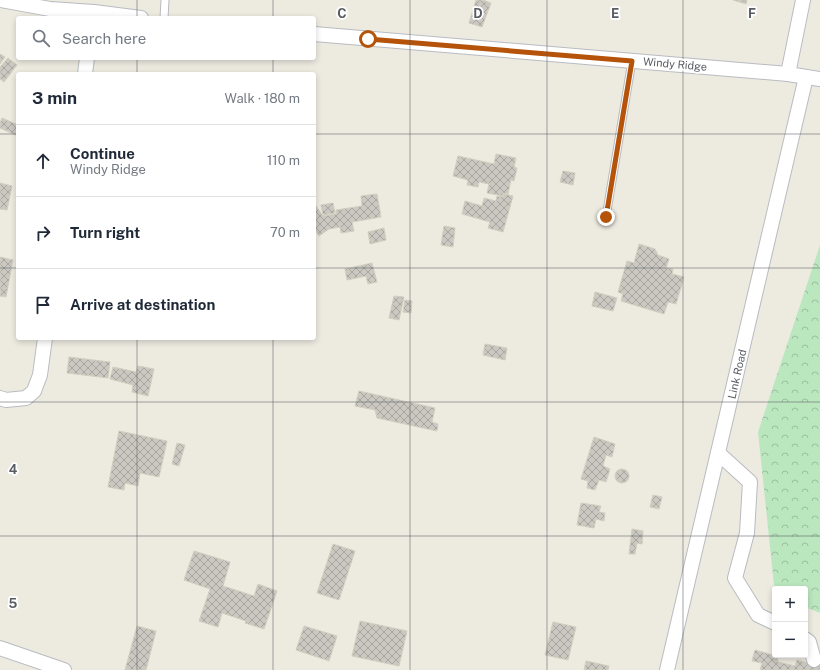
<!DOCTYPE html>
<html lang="en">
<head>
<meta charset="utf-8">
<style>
	:root { --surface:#fff; --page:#f2f2f3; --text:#1f2937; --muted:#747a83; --line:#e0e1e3 }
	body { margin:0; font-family:"Public Sans",sans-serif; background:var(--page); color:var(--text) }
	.controls { position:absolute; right:12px; bottom:12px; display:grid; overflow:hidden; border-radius:4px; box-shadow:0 2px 6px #0003 }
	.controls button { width:36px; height:36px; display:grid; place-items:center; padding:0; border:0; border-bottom:1px solid var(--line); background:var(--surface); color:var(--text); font:20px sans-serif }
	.stop { position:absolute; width:12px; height:12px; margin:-9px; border:3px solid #b45309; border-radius:50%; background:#fff }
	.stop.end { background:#b45309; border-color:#fff; box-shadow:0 1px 4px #0008 }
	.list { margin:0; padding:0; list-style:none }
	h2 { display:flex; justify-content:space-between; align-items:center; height:52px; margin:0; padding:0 16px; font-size:17px }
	h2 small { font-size:13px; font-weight:400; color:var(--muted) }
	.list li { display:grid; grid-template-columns:26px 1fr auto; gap:12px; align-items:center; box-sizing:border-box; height:72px; padding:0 16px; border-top:1px solid var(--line) }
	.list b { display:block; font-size:15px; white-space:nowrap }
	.list p { margin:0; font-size:13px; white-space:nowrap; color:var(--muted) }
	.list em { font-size:13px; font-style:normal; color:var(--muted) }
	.icon { flex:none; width:22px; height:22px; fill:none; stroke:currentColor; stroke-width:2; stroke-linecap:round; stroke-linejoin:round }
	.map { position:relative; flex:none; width:820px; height:670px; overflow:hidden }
	.search { position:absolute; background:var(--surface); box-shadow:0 2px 6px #0003; left:16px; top:16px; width:300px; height:44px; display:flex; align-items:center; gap:10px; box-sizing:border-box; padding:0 14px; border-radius:4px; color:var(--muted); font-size:15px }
	.panel { position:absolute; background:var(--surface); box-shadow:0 2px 6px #0003; left:16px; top:72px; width:300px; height:268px; border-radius:4px }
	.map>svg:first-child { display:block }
	.forest { fill:url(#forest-crowns) }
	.building { fill:url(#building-cross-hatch); stroke:#d2cebf }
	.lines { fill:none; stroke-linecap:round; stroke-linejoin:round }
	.lane-casing { stroke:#b9bbc1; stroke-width:9 }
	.street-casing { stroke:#b9bbc1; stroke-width:16 }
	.lane { stroke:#fff; stroke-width:7 }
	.street { stroke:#fff; stroke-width:14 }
	.route { stroke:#b45309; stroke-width:5 }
	.grid { fill:none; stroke:#595d63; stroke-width:1; stroke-opacity:0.55 }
	.labels { text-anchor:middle; stroke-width:3.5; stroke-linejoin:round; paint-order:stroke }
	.street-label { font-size:11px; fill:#595d63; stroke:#fff }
	.grid-label { font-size:13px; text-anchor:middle; font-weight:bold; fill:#595d63; stroke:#fff; stroke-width:3.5; stroke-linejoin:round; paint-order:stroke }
</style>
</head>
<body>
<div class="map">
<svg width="820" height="670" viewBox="0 0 820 670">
	<defs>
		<pattern id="forest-crowns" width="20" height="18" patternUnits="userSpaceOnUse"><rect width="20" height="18" fill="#bbe7bf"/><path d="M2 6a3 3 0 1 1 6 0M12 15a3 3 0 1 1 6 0" fill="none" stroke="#9bbe9f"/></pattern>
		<pattern id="building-cross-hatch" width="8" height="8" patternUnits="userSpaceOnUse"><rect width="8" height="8" fill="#cac8c0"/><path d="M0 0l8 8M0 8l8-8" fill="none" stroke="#a7a6a0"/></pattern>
	</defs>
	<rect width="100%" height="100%" fill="#edebe0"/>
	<!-- forest -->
	<polygon class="forest" points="820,245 820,613 805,607 805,589 775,589 775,595 758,432"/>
	<!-- building -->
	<g class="building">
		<polygon points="476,0 483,0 491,3 482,27 469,23"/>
		<polygon points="733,0 747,0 746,4"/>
		<polygon points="0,54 5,57 0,64"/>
		<polygon points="8,58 17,65 4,82 0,79 0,67"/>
		<polygon points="2,118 18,125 18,136 0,128 0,123"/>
		<polygon points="496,154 516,158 514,167 517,168 514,181 511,180 508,194 503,193 503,196 487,193 489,184 479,182 478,187 467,185 468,180 453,176 458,156 494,164"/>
		<polygon points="563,171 575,173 573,185 560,182"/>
		<polygon points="0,183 12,186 7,210 0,209"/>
		<polygon points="377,194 381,217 352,222 354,231 341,233 340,227 329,229 319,236 314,228 314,203 323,216 336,214 336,210 362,206 361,196"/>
		<polygon points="504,194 513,196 503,232 488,228 490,222 462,214 465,201 482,206 484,198 496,201 497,196 503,197"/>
		<polygon points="333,203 335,213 323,215 321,205"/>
		<polygon points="444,226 455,228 453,247 441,245"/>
		<polygon points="384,228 386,240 370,244 368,232"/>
		<polygon points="639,244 655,249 658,255 669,259 666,268 673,269 672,274 684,277 676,304 668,302 664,314 621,301 623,294 618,292 627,261 634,263"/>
		<polygon points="0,257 13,260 6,297 0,296"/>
		<polygon points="372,263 377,282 368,284 366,276 347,280 345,269"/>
		<polygon points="595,292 617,298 613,311 592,306"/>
		<polygon points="394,296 404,297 399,320 389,318"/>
		<polygon points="405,300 412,301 411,313 403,312"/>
		<polygon points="485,344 507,348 505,360 483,355"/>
		<polygon points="69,357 110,362 108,378 67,373"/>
		<polygon points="138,366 154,369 148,396 132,392 133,385 110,379 113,367 136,372"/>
		<polygon points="359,391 435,408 432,422 438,424 437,431 377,418 375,410 355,406"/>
		<polygon points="119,431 167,441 159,477 140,473 138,486 125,483 124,490 108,487"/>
		<polygon points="594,437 615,444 612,457 606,455 603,466 610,469 606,482 599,480 595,490 587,488 588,481 581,479"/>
		<polygon points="177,443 185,445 179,466 172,464"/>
		<circle cx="622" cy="476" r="7"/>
		<polygon points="653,495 662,497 659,509 650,507"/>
		<polygon points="581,503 601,506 599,512 605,513 604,521 596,519 594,528 577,525"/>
		<polygon points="632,529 643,531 642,544 637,543 635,554 629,554"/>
		<polygon points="333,544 355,551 339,600 317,593"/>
		<polygon points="194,551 230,562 223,586 254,596 258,584 277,591 264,629 245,623 246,621 222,613 218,627 199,621 210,589 184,580"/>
		<polygon points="360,621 407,631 399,666 352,656"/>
		<polygon points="553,622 576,627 568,660 545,655"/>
		<polygon points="137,626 156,631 146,670 125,670"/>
		<polygon points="304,626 337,636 329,661 296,650"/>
		<polygon points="755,650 777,656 778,662 795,666 797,660 820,666 820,670 760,670 762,663 752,661"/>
		<polygon points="586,661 609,666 608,670 584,670"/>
	</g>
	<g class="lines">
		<!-- lane casing -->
		<g class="lane-casing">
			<g id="lane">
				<polyline points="164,18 165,0"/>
				<polyline points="606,217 632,61"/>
			</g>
		</g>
		<!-- street casing -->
		<g class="street-casing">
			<g id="street">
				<polyline points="1,0 50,9 94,12 141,18"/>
				<polyline points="314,34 788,74 820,79"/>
				<polyline points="85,74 87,58"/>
				<polyline points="788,74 803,0"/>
				<polyline points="0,398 6,400 26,398 34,391 40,375 45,338"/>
				<polyline points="718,453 750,482 747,533 735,578 758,615 775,623"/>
				<polyline points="805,639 809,642 814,660"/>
				<polyline points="0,648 64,670"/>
				<polyline points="667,670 806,77"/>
			</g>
		</g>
		<!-- lane -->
		<use href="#lane" class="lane"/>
		<!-- street -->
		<use href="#street" class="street"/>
	</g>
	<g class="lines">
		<!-- route -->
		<polyline class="route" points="368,39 632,61 606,217"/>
	</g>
	<!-- grid -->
	<path class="grid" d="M137,0V18M273,0V18M410,0V670M547,0V670M683,0V670M137,58V74M273,58V74M0,134H18M314,134H820M0,268H18M314,268H820M137,338V670M273,338V670M0,402H820M0,536H820"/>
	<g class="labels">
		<!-- street labels -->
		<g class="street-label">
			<text transform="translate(675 64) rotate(5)" y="4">Windy Ridge</text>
			<text transform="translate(737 374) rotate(-77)" y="4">Link Road</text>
		</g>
	</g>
	<g class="grid-label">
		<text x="342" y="18">C</text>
		<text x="478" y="18">D</text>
		<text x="615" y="18">E</text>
		<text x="752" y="18">F</text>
		<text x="13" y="474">4</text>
		<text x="13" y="608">5</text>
	</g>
</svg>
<div class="controls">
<button>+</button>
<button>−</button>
</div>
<div class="stop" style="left:368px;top:39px"></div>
<div class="stop end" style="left:606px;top:217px"></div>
<div class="search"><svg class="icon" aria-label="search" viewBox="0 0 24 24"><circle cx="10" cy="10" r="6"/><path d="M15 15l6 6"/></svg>Search here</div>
<section class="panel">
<h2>3 min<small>Walk · 180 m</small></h2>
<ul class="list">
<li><svg class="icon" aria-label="ahead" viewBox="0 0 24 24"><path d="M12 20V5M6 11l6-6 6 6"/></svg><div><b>Continue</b><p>Windy Ridge</p></div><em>110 m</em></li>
<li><svg class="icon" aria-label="right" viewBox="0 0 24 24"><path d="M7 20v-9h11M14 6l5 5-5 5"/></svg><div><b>Turn right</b></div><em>70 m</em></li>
<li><svg class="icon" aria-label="arrive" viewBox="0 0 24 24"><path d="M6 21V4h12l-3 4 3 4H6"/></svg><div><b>Arrive at destination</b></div></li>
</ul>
</section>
</div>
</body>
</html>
